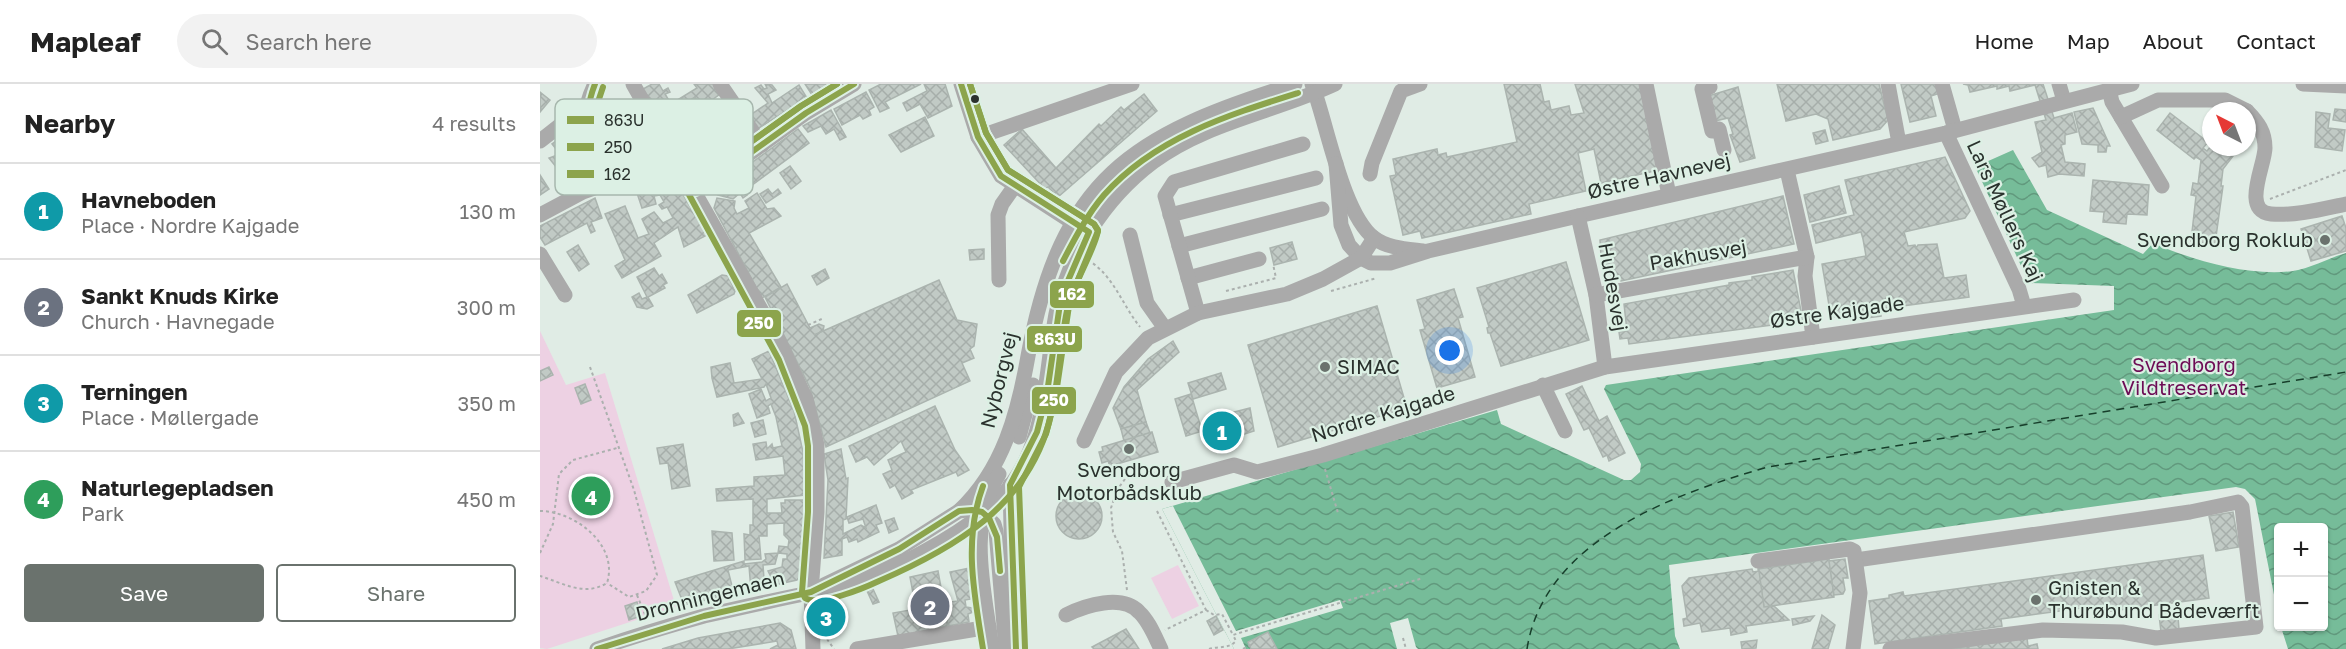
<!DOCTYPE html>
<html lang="en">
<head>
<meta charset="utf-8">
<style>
	:root { --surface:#fff; --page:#f2f2f2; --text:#222; --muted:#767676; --line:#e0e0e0; --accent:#6a726d }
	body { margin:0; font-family:"Golos Text",sans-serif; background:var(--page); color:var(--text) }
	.controls { position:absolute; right:18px; bottom:18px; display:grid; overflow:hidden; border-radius:6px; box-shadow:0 2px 4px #0004 }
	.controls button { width:54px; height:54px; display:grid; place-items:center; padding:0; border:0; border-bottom:2px solid var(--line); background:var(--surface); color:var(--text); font:30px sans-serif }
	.compass { position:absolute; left:1662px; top:18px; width:54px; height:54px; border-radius:50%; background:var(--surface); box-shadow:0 2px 4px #0004; rotate:318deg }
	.you { position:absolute; left:910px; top:267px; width:21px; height:21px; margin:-15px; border:4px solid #fff; border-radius:50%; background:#1a73e8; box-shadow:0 0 0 9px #1a73e833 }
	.badge { display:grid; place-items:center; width:39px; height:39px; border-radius:50%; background:var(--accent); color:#fff; font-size:20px; font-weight:700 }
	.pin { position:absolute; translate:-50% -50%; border:3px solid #fff; box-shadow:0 2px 6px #0006 }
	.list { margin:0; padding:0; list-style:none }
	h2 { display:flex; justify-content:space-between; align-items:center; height:78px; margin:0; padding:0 24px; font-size:26px }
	h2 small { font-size:20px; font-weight:400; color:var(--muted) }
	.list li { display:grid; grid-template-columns:39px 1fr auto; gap:18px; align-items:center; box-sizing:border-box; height:96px; padding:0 24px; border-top:2px solid var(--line) }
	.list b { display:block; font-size:22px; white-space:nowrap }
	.list p { margin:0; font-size:20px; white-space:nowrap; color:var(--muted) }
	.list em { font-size:20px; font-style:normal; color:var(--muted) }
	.actions { display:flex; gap:12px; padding:18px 24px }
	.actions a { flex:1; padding:14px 0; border:2px solid var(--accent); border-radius:6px; text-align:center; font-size:21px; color:var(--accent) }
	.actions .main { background:var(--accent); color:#fff }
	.icon { flex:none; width:33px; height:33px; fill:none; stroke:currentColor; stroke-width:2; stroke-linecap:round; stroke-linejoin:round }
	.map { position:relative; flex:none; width:1806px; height:565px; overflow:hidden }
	header { display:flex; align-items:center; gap:36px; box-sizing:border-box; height:84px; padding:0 30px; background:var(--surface); border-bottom:2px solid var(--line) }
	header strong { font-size:28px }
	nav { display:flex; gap:33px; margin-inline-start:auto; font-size:21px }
	.search { width:420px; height:54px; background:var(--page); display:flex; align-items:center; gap:15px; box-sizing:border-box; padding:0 21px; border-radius:33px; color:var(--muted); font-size:22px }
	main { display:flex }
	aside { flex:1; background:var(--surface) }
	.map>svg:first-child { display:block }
	.park { fill:#edd1e3 }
	.water { fill:url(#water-waves) }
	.pier { fill:#e0ece5 }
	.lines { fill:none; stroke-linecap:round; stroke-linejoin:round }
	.ferry { stroke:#173f2b; stroke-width:1.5; stroke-dasharray:8 6; stroke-linecap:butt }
	.building { fill:url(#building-cross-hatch); stroke:#abb4af; stroke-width:1.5; fill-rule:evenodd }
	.path { stroke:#abb0ae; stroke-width:2; stroke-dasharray:3 3; stroke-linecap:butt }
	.minor { stroke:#aaa; stroke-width:15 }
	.bus-1-casing { stroke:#dcf0e4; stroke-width:10 }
	.bus-2-casing { stroke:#dcf0e4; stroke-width:10 }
	.bus-3-casing { stroke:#dcf0e4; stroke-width:10 }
	.bus-1 { stroke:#8ca44c; stroke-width:6 }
	.bus-2 { stroke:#8ca44c; stroke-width:6 }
	.bus-3 { stroke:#8ca44c; stroke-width:6 }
	.bus-dot { fill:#2a312d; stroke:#dcf0e4; stroke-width:2 }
	.poi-dot { fill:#6a726d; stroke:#dcf0e4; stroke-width:2 }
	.labels { text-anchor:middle; stroke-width:4.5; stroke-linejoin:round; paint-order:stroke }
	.street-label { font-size:20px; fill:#2a312d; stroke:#dcf0e4 }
	.poi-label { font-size:20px; fill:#2a312d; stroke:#dcf0e4; text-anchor:start }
	.park-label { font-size:20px; fill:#6d0c55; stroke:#dcf0e4 }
	.key { fill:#dcf0e4; stroke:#a7b7ad; stroke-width:1.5 }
	.key-label { font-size:16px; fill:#2a312d }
	.line-badge { stroke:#dcf0e4; stroke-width:2 }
	.badge-label { font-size:16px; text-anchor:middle; font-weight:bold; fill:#fff }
</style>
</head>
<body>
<header>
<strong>Mapleaf</strong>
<div class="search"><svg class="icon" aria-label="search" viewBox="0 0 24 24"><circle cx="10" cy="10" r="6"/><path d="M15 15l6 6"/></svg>Search here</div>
<nav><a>Home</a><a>Map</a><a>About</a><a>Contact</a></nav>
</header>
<main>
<aside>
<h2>Nearby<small>4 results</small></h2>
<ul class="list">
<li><span class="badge" style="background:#0f9aa8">1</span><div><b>Havneboden</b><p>Place · Nordre Kajgade</p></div><em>130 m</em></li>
<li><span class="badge" style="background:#6b7280">2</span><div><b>Sankt Knuds Kirke</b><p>Church · Havnegade</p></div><em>300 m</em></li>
<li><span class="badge" style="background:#0f9aa8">3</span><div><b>Terningen</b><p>Place · Møllergade</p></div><em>350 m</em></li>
<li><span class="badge" style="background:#2e9e5b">4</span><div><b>Naturlegepladsen</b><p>Park</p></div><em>450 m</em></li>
</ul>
<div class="actions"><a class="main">Save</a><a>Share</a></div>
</aside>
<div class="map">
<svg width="1806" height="565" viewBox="0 0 1806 565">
	<defs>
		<pattern id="water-waves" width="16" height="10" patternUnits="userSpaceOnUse" patternTransform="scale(1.5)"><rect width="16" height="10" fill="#76bc99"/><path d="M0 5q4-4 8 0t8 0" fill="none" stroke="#61997d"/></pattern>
		<pattern id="building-cross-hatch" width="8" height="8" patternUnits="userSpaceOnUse" patternTransform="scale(1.5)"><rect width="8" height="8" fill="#c1cac5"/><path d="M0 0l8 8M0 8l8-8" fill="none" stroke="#a6aeaa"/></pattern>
	</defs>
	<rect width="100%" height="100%" fill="#e0ece5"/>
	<!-- park -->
	<g class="park">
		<polygon points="0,247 26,301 65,289 136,523 7,565 0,564"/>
		<polygon points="638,481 659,522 632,535 611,494"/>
	</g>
	<!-- water -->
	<path class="water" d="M1473,66L1507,126L1603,170L1613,159C1652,176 1710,193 1753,187C1771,184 1789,174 1806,169V565H1748L1741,543L1784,542V444H1738V531L1715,415L1705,405L1696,403L1129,481L1135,552L1140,565H694L622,425L957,326L961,340L1084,396H1091L1100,388L1101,380L1064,305L1066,301L1574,226V202L1489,199L1432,76L1442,71L1446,78Z"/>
	<!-- pier -->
	<g class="pier">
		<polygon points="633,422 696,547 800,516 803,524 701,554 706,565 694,565 622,425"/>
		<polygon points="868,534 876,563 878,565 857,565 850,539"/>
	</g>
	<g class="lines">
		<!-- ferry -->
		<path class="ferry" d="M987,565C1004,455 1137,409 1228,383L1806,288"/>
	</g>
	<!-- building -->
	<g class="building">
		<polygon points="112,0 119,0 123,7 128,4 130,8 125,10 131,20 157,4 154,0 173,0 180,10 161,24 155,13 147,18 150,23 143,28 136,20 120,32 103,5"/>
		<polygon points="225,0 232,1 236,6 228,10 232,19 259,1 267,14 214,47 206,34 228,19 215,4 221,1 224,5 227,4"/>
		<polygon points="265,0 290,0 272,11"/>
		<polygon points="341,0 381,0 345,18 349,24 340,28 329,6"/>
		<polygon points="384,0 405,0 412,22 388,34 380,20 367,27 363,19 387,7"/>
		<polygon points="964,0 1000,0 1004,18 1009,17 1011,26 1029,22 1031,31 1044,29 1035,0 1100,0 1119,86 1061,99 1054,65 1038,69 1046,107 989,120 991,130 882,154 880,147 863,151 850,92 856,91 853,75 897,65 898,71 906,69 907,73 977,58"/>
		<polygon points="1237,0 1339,0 1348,36 1340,45 1293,56 1288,35 1276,30 1246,37"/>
		<polygon points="1361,0 1401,0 1403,8 1391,12 1396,32 1370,38"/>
		<polygon points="1423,0 1503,0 1514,34 1532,29 1537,48 1525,51 1525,60 1521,61 1525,78 1545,80 1544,92 1519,90 1508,93 1506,81 1499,83 1492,74 1502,68 1495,38 1506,36 1495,1 1470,7 1469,2 1457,5 1457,2 1430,8 1428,1"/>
		<polygon points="1198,3 1215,74 1200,78 1190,51 1193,50 1188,34 1175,37 1168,12"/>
		<polygon points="0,8 10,16 0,28"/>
		<polygon points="326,8 334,23 329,26 331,31 323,35 320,31 302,41 294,25"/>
		<polygon points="604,10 617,27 518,113 508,103 505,105 464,61 482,45 516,84 559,40 561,42 581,23 584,26"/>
		<polygon points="1553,24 1570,62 1567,62 1566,68 1558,68 1558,61 1542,60 1534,28"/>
		<polygon points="1795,25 1806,26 1806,38 1793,36"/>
		<polygon points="291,26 306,53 300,56 294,45 286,50 281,42 268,48 263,42"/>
		<polygon points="1776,28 1790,30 1788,44 1805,46 1802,67 1775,63"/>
		<polygon points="1630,29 1668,58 1663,64 1667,67 1671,62 1700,63 1683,85 1681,102 1683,102 1675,160 1651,157 1656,112 1651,111 1653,99 1658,100 1661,76 1656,73 1654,75 1617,46"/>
		<polygon points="385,33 394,52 361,68 349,51"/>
		<polygon points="258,45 269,59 204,107 203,105 207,111 203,114 200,109 193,115 178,111 180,105 192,93"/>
		<polygon points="1285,46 1288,57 1276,60 1273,49"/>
		<polygon points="27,49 38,63 19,77 22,81 17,84 9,74 20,70 12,60"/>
		<polygon points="1405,73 1430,127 1425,134 1364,148 1368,162 1375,161 1376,164 1378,161 1397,160 1404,194 1426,191 1429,213 1340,225 1341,232 1311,236 1310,231 1291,233 1282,180 1326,172 1323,155 1321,148 1276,159 1272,141 1314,131 1305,96"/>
		<polygon points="250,82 261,97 251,105 240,89"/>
		<polygon points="0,91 9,105 0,111"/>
		<polygon points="129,93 134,95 167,151 144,163 138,143 114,159 121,172 82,194 75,182 85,176 65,130 85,122 98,154 109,150 102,135 114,128 123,139 133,134 127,123 122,125 119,121 124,118 120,111 114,112 116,120 102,124 95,103"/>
		<polygon points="1553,96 1609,101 1607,131 1587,130 1586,140 1563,138 1564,128 1550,127"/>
		<polygon points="1299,102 1306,129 1270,138 1264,111"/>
		<polygon points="228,105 232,110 238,105 241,109 226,119 220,110"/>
		<polygon points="217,109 227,125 234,124 241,132 209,149 241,203 222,214 174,124 177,114 195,117 194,124 197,130 209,124 205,117"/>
		<polygon points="1243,112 1254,160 1081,197 1068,189 1065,175 1061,172 1060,156"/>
		<polygon points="55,114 62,134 51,138 55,147 51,149 47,139 5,161 0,153 0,142"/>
		<polygon points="1802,132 1806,144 1806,167 1771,177 1761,145"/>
		<polygon points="752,158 757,175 734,181 730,164"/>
		<polygon points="38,161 49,180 39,187 27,168"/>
		<polygon points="444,165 444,175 430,176 429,166"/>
		<polygon points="1026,178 1049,256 961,282 950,249 948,249 947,244 949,243 937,204"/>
		<polygon points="114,184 119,192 122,190 127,199 123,201 125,204 108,213 113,222 107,225 97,223 92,213 99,209 102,215 107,213 97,193"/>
		<polygon points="285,185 289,194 277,201 272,192"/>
		<polygon points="1253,186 1263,237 1089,260 1088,254 1080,255 1079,248 1087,247 1084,220 1189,201 1189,199 1212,196 1212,193"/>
		<polygon points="182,191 188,192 195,207 194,210 157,229 148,211"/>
		<polygon points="399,196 417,236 437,240 434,262 430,265 434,274 422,279 430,297 286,363 270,304 225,213 247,200 270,244 279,240 284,242 283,247 274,251"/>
		<polygon points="914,205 923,233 918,234 935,293 897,304 880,246 885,245 877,216"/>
		<polygon points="837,222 867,324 738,363 708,261"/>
		<polygon points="633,257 639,268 597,306 606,338 581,345 573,324 584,303 608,275"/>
		<path d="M229,267L254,327L263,368L265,411L227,415V429H242L241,419H245V416H265V458L261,491L257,496L211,506L209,482L188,486L194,510L144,521L135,498L204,477V480L222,478L226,475L225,470L238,469L239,462L248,463L249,456L244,451V439L227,440V452H219L221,475L205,476L204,450L210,451V441H213V415L177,417L176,405L214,402V393L245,391L243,372L216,376L213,360L226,358L227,365L232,360L233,364L242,362L236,333L231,320L228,322L230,329L217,334L209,310L221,305L226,317L231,314L226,300L224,303L177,313L172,294L171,283L190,279L194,299L222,295L212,275ZM238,469L247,470V475H243L242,483L228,487L231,493L224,495L223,481L235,480Z"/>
		<polygon points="9,283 13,291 0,297 0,287"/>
		<polygon points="681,289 686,305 653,315 648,299"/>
		<polygon points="45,300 51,316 41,320 35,304"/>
		<polygon points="1042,302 1059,337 1067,332 1085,369 1069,377 1067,371 1063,373 1049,344 1044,346 1026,310"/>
		<polygon points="651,310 662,347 646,352 635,315"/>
		<polygon points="395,322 415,366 429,386 418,392 416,388 371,406 373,409 362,415 355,401 350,404 343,390 352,386 348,376 366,368 361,357 334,381 327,373 316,378 309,362"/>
		<polygon points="710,324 714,347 692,354 689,341 699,338 702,343 700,336 697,337 694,328"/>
		<polygon points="198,329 204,339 194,342 193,331"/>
		<polygon points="682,331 689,355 680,358 673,340 675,339 674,334"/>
		<polygon points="223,336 226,350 215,353 211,339"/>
		<polygon points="606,338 610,349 584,357 581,345"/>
		<polygon points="612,348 618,368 570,382 568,377 562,379 559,368 563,367 562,363"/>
		<polygon points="143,360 150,402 132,405 128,379 120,380 117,364"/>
		<polygon points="301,365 306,395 308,394 306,435 303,436 303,450 321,441 326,444 323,435 309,439 307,433 336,421 342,439 336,441 339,448 318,458 317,455 309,458 307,453 302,455 302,471 284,474 288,396 284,370"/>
		<circle cx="539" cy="432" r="23"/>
		<polygon points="1693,428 1699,463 1676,467 1669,432"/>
		<polygon points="354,434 358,445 349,449 345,437"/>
		<polygon points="172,447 192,449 194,476 174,477"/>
		<polygon points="1663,471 1669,514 1565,528 1564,521 1461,535 1462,542 1335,560 1329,517 1349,514 1349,511 1363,508 1364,512"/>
		<polygon points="1289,475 1294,513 1224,523 1218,485"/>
		<polygon points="1305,475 1308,494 1303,494 1305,506 1303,510 1294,511 1289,477"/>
		<polygon points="430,484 436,514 425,516 426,523 432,524 433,528 428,530 429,538 408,542 404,519 418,517 410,488"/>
		<polygon points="1212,485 1213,488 1219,487 1224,523 1234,522 1249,536 1206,542 1207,548 1191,551 1190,544 1162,548 1160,539 1144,542 1143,535 1147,534 1142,502 1149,494"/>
		<polygon points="398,487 408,542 358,552 353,529 376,525 370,493"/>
		<polygon points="333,505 339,518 333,520 327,507"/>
		<polygon points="97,518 101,532 89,536 85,522"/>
		<polygon points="1644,528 1645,532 1638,533 1639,545 1621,548 1619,531"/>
		<polygon points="1282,531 1295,541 1288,565 1272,565"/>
		<polygon points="676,532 683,546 674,551 667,537"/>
		<polygon points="1274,532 1270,537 1253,541 1252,535"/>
		<polygon points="240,539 251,546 256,565 230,565 238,561 237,557 188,565 122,565 158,554"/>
		<polygon points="586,545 599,565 554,565 552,563"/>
		<polygon points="728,548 737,565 711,565 708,558"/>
		<polygon points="1487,554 1488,562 1497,560 1498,565 1410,565"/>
		<polygon points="1217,556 1216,564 1202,565 1201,558"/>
	</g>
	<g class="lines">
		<!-- path -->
		<g class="path">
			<polyline points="1730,115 1806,86"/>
			<path d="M548,176C574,192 581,219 600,243"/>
			<polyline points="686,207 736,194 733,180"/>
			<polyline points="791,207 837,194"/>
			<polyline points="268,241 284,234"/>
			<polyline points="50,283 94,406 117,491 106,507 89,513 67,499"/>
			<polyline points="785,385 798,429"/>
			<path d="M0,427C35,427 79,461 67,499C44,513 23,499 0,492"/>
			<polyline points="617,427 666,526 625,546"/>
			<polyline points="0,469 13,440 19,390 33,376 77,364"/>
			<polyline points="587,506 582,467 573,448 571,424 577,406 585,395 617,387 622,391"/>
			<polyline points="97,511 106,533"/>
			<polyline points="666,526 674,531 682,530 693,551"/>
			<polyline points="863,554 866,565"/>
			<polyline points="287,555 294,565"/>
			<path d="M669,565C679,562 689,565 696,557L693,551L699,549L883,494"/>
			<polyline points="703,565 711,561"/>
		</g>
		<!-- minor -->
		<g class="minor">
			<path d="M55,0C25,61 82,35 118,44"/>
			<polyline points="93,0 239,257 266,315 277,361 277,428 271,508 273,565"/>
			<polyline points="180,0 222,61"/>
			<polyline points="421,0 438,53 461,92 538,142"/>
			<path d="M772,0C787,39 802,129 834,154C847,164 867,165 883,167"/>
			<polyline points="1106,0 1129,111"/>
			<polyline points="1169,0 1170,3 1162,5 1172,47 1179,45 1184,66"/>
			<polyline points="1348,0 1359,59"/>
			<polyline points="1402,0 1415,46"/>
			<polyline points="1519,0 1524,17"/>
			<polyline points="1763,0 1806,2"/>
			<polyline points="1569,5 1572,18 1622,102"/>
			<path d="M1707,27C1718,38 1725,48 1725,64C1725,81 1701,127 1731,130C1756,132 1782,125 1806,120"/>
			<polyline points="1581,33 1618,16 1685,16 1707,27"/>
			<polyline points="1406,49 1479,205 1484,222"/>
			<polyline points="438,53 592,0"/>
			<polyline points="0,57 23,39 44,29"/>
			<polyline points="796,80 801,141 809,161 821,174 831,179 850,179 888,167 1038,132 1406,49 1592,0"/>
			<polyline points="1247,86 1267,173 1265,192 1273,253"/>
			<polyline points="830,90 832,79 861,7 880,0"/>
			<polyline points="156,108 266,29 314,0"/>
			<polyline points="0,131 43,108 137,75"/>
			<polyline points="630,131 776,94"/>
			<polyline points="1038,132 1056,211 1065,283"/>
			<polyline points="590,151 607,219 624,243"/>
			<polyline points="639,162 782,125"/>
			<polyline points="0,170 25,211"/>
			<polyline points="648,194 719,175"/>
			<polyline points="459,196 458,131 462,120 474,103"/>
			<polyline points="1056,211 1267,173"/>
			<polyline points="658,229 625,112 634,98 763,60"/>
			<polyline points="1003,301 1025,347"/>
			<polyline points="479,353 493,301"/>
			<polyline points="544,357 576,288 608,254 658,229 747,210 783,195 821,174 834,154"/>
			<polyline points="632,398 694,381 717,388 783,371 1065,283 1534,216"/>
			<polyline points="470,401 473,526 476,565"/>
			<path d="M419,427C463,386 478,329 488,272C521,94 591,51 755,0"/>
			<polyline points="1316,476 1650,428 1698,418 1702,423 1716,543 1616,554 1582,548 1503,546 1350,565"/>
			<polyline points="1218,477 1310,465 1314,467 1320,509 1313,565"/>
			<polyline points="284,501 359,465 419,427 434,425 443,429 454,440 456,447 466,565"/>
			<path d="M526,531C546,521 582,510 599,528C609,537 615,553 621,565"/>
			<path d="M57,565C92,553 128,542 164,532C199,524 234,516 269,509C280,506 292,506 304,502C350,489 424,450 458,416C508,366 504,294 516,230C528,171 565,114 613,78C667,38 735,28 795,0"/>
			<polyline points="317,565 449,543"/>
			<path d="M452,565C445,507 426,443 459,390"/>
		</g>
		<!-- bus-1 casing -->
		<g class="bus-1-casing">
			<g id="bus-1">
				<path d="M55,0C32,59 78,39 118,44L156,108L266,29L314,0"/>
				<polyline points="421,0 438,53 461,92 549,148 521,213 507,309 497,348 470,401 476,565"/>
				<polyline points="57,565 164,532 271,508 359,465 419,427 432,426 442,428 449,434 457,453 460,487"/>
			</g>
		</g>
		<!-- bus-2 casing -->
		<g class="bus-2-casing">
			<g id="bus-2">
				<path d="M297,0L261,22L151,101L147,107L239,276L265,342L268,362V428L262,508L265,514C279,523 324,504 339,497C413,465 486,423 509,339C519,301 519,261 528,222C533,201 557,161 558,146L554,140L468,86L446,49L430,0"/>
				<path d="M523,177C535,154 547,131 564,111C614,54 688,31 758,9"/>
				<path d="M443,402C423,456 434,509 443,565"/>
			</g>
		</g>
		<!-- bus-3 casing -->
		<g class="bus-3-casing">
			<g id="bus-3">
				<polyline points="430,0 446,49 468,86 554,140 558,147 530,215 516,310 506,350 479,403 485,564"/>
				<polyline points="63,3 57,21 58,31 123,36 159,95 261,22 297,0"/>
			</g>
		</g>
		<!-- bus-1 -->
		<use href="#bus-1" class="bus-1"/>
		<!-- bus-2 -->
		<use href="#bus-2" class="bus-2"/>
		<!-- bus-3 -->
		<use href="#bus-3" class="bus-3"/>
	</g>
	<!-- markers -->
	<circle class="bus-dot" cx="435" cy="15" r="5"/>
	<g class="poi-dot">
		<circle cx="1785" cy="156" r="6"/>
		<circle cx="785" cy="283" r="6"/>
		<circle cx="589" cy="365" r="6"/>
		<circle cx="1496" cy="516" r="6"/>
	</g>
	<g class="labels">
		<!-- street labels -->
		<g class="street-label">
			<text transform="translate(1119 92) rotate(-13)" y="7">Østre Havnevej</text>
			<text transform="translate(1465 127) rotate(65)" y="7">Lars Møllers Kaj</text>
			<text transform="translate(1158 171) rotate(-10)" y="7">Pakhusvej</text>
			<text transform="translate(1073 203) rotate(80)" y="7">Hudesvej</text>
			<text transform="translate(1297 228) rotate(-8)" y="7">Østre Kajgade</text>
			<text transform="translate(459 296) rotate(-76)" y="7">Nyborgvej</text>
			<text transform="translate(843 330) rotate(-17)" y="7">Nordre Kajgade</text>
			<text transform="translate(170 512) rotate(-14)" y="7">Dronningemaen</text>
		</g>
		<!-- poi labels -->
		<g class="poi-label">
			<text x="1773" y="163" text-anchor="end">Svendborg Roklub</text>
			<text x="797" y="290">SIMAC</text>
			<text x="589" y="393" text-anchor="middle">Svendborg<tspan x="589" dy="23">Motorbådsklub</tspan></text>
			<text x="1508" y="511">Gnisten &amp;<tspan x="1508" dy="23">Thurøbund Bådeværft</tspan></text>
		</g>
		<!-- park labels -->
		<g class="park-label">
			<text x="1644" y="288">Svendborg<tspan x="1644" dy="23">Vildtreservat</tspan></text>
		</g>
	</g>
	<!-- legend -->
	<rect x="15" y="15" width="198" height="96" rx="9" class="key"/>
	<rect x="27" y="32" width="27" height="8" fill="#8ca44c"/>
	<rect x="27" y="59" width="27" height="8" fill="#8ca44c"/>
	<rect x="27" y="86" width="27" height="8" fill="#8ca44c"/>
	<g class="key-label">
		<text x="64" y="42">863U</text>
		<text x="64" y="69">250</text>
		<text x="64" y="96">162</text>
	</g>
	<g class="line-badge">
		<rect x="509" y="196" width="46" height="29" rx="6" fill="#8ca44c"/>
		<rect x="196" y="225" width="46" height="29" rx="6" fill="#8ca44c"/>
		<rect x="486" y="241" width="57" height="28" rx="6" fill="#8ca44c"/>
		<rect x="491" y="302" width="46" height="29" rx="6" fill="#8ca44c"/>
	</g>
	<g class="badge-label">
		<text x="532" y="216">162</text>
		<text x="219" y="245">250</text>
		<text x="515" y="261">863U</text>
		<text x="514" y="322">250</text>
	</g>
</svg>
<div class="controls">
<button>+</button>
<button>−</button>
</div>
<svg class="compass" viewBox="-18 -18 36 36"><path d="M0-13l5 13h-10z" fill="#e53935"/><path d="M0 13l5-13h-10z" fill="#767676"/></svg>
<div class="you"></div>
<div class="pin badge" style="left:682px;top:347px;background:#0f9aa8">1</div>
<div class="pin badge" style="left:390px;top:522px;background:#6b7280">2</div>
<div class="pin badge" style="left:286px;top:533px;background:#0f9aa8">3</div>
<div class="pin badge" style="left:51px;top:412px;background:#2e9e5b">4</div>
</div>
</main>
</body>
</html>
